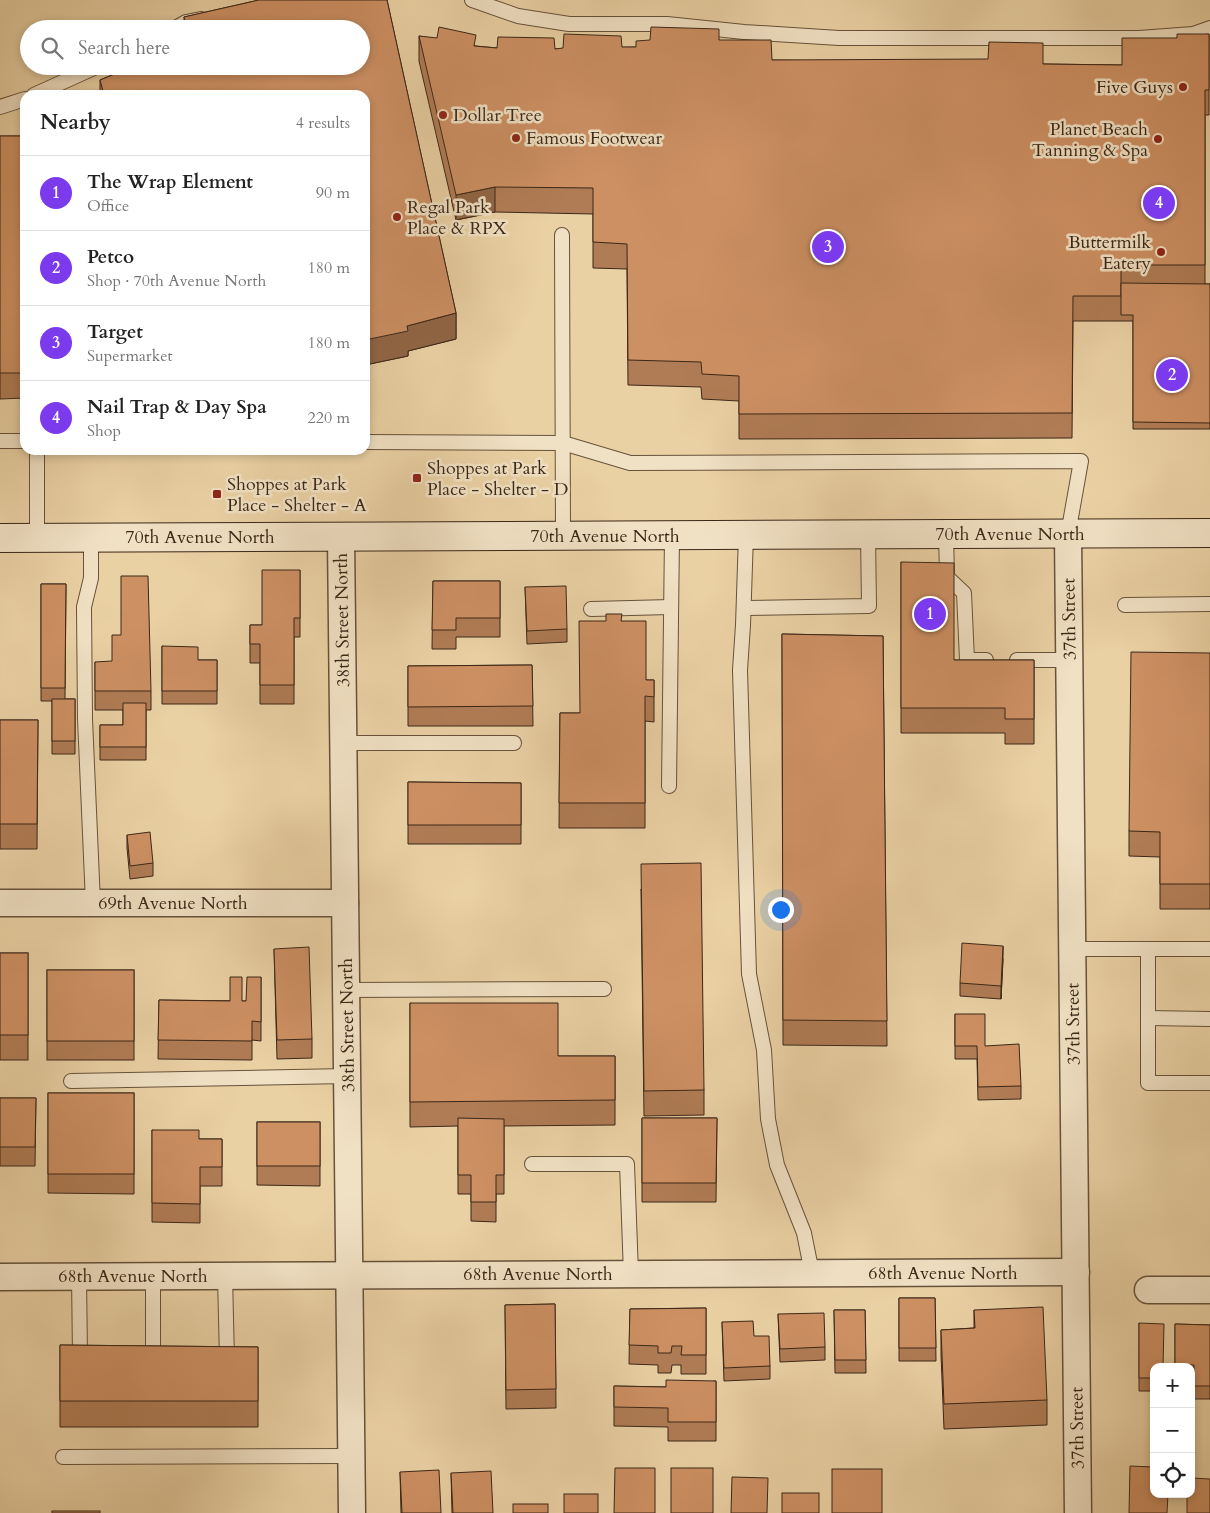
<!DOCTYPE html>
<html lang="en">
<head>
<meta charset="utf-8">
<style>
	:root { --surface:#fff; --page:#f2f2f2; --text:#222; --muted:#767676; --line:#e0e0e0; --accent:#7c3aed }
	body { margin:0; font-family:Cardo,serif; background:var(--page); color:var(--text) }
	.controls { position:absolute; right:15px; bottom:15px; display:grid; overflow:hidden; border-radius:10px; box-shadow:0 2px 8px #0003 }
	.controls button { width:45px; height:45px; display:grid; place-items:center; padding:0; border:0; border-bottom:1px solid var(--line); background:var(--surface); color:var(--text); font:25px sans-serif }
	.you { position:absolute; left:780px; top:909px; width:18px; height:18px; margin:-12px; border:4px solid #fff; border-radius:50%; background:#1a73e8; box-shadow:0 0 0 8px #1a73e833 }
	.badge { display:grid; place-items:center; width:32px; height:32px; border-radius:50%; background:var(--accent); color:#fff; font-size:16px; font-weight:700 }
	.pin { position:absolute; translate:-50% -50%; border:2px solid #fff; box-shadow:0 1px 5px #0006 }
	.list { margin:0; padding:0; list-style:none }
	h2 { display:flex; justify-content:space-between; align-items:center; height:65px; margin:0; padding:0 20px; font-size:21px }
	h2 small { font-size:16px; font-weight:400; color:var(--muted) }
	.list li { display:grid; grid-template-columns:32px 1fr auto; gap:15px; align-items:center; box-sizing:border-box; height:75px; padding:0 20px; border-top:1px solid var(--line) }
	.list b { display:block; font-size:19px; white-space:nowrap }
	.list p { margin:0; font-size:16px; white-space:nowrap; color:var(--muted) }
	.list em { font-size:16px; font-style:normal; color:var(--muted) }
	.icon { flex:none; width:28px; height:28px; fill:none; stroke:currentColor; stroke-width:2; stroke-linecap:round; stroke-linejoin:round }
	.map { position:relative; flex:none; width:1210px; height:1513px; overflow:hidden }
	.search { position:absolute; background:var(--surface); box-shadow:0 2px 8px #0003; left:20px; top:20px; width:350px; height:55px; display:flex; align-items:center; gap:12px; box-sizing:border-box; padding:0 18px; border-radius:28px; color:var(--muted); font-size:19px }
	.panel { position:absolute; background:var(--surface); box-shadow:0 2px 8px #0003; left:20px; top:90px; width:350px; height:365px; border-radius:15px }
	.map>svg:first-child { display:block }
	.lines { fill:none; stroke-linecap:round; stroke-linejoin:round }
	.lane-casing { stroke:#67523b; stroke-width:16 }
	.street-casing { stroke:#67523b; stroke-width:29 }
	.secondary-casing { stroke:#3b2718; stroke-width:30 }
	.lane { stroke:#f1e1c4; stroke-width:14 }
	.street { stroke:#f1e1c4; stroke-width:26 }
	.secondary { stroke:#f1e1c4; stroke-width:28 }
	.wall { fill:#b07c55; stroke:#3b2718 }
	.shaded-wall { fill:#906545; stroke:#3b2718 }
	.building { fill:#cd9063; stroke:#3b2718 }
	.poi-dot { fill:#8f2418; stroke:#f1e1c4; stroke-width:2 }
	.labels { text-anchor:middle; stroke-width:5; stroke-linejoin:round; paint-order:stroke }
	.poi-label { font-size:18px; fill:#3b2718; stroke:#f1e1c4; text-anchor:start }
	.street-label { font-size:18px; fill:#3b2718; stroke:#f1e1c4 }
</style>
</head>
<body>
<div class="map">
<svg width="1210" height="1513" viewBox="0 0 1210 1513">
	<rect width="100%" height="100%" fill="#ead1a4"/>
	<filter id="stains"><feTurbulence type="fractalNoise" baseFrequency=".004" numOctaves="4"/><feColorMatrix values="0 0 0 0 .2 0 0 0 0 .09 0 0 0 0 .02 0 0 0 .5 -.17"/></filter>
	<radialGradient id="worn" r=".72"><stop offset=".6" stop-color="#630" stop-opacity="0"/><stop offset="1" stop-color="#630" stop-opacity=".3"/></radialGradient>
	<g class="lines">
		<!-- lane casing -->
		<g class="lane-casing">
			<g id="lane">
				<polyline points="472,0 518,16 569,24 667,24 744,32 839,38 1139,38 1193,34 1210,28"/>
				<polyline points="174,29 186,22 201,19"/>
				<polyline points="34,95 98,66"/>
				<polyline points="0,107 25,99"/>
				<polyline points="562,235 563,536"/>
				<polyline points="0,441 25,441"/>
				<polyline points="365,442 563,443 630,463 1081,461 1068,534"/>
				<polyline points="37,450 37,538"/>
				<polyline points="946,534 947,577 964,593 967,660 986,660"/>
				<polyline points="746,535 743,625 740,670 749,974 764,1050 768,1119 777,1165 804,1233 812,1273"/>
				<polyline points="91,538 91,578 84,607 85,719 93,903"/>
				<polyline points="1125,605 1210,604"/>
				<polyline points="744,608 869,606 868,535"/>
				<polyline points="591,609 671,607"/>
				<polyline points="1017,660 1069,660"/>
				<polyline points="344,743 514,743"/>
				<polyline points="669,786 672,536"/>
				<polyline points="1072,949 1210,949"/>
				<polyline points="1148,949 1148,1083 1210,1083"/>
				<polyline points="346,990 604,989"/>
				<polyline points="1148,1018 1210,1019"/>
				<polyline points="71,1081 347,1076"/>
				<polyline points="532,1164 627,1164 631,1274"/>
				<polyline points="79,1276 80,1356"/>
				<polyline points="153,1276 153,1358"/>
				<polyline points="225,1276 227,1360"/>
				<polyline points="63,1457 351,1456"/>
			</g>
		</g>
		<!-- street casing -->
		<g class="street-casing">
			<g id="street">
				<polyline points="1068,534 1078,1513"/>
				<polyline points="341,537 352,1513"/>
				<polyline points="0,903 345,903"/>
				<polyline points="0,1277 1076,1272"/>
				<polyline points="1148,1290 1210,1290"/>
			</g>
		</g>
		<!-- secondary casing -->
		<g class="secondary-casing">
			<polyline id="secondary" points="0,538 1210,533"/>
		</g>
		<!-- lane -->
		<use href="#lane" class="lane"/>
		<!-- street -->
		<use href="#street" class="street"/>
		<!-- secondary -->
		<use href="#secondary" class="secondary"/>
	</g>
	<!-- wall -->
	<g class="wall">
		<polygon points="259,0 387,0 456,313 456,339 408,351 408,356 365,365 365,95 100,95 100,80 134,66 361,66 361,29 184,29 184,17"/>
		<polygon points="1209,34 1209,115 1205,115 1205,284 1210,284 1210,429 1133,429 1133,321 1073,321 1072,438 739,439 739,401 702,399 701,387 628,385 627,269 593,268 593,214 495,212 456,220 419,61 419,36 476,46 497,48 555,49 636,47 719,40 772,60 1043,64 1122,65 1177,38"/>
		<polygon points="0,136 25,136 25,398 0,399"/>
		<polygon points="901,562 954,660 1034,660 1034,744 1005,744 1005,733 901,733"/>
		<polygon points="300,570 300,637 294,637 294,704 260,704 260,663 250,663 250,625 262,625"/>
		<polygon points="433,581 500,581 500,637 456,637 456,649 432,649"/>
		<polygon points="41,584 66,584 65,699 75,699 75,754 52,754 52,701 41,701"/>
		<polygon points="525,587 567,629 567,642 527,644"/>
		<polygon points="606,621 622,621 646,680 654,680 654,722 645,721 645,828 559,828 560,713 580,713"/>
		<polygon points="782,634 883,636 887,1046 783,1045"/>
		<polygon points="162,646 198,660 217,660 217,704 162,704"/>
		<polygon points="1210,653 1210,909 1160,909 1160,857 1129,856 1129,831"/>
		<polygon points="95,662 151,691 151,710 146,710 146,760 100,760 100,725 123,725 123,710 95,710"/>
		<polygon points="532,665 533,726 408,726 408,666"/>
		<polygon points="0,720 38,720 37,849 0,849"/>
		<polygon points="408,782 521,783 521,844 408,844"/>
		<polygon points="127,835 153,863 153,876 130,879 127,848"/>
		<polygon points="641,889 704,1090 704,1115 644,1116"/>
		<polygon points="274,949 312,1039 312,1058 277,1059"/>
		<rect x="0" y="953" width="28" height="107"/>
		<polygon points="1003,959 1001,999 960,996 960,983"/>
		<rect x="47" y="970" width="87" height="90"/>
		<polygon points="261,977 261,1041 252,1040 252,1060 158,1059 159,1000 246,1001"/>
		<polygon points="410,1003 558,1056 615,1056 615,1125 504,1126 504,1194 496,1194 496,1222 471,1221 471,1194 458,1194 458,1126 410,1127"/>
		<polygon points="955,1014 985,1046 1021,1086 1021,1099 978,1100 977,1059 955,1059"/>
		<polygon points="48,1093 134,1093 134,1194 48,1193"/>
		<polygon points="0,1098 36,1098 35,1166 0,1166"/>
		<polygon points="642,1118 717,1118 716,1202 642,1202"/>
		<polygon points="257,1122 320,1122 320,1186 257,1185"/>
		<polygon points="152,1130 199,1139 222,1139 222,1186 200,1186 200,1223 152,1222"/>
		<polygon points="899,1298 935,1298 936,1361 899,1361"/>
		<polygon points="555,1304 556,1408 506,1409 505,1305"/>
		<polygon points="706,1308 706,1374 681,1374 681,1365 672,1365 671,1373 658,1373 658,1365 629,1364 630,1309"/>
		<polygon points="834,1310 865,1310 866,1373 835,1373"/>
		<polygon points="974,1310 1047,1400 1047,1425 944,1429 941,1355 941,1330 974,1328"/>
		<polygon points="778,1314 825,1347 825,1360 780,1362"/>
		<polygon points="722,1322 754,1336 770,1366 770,1379 724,1381"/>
		<polygon points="1139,1323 1154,1367 1154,1391 1139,1391"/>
		<polygon points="1175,1324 1210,1325 1210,1399 1194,1399 1194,1378 1191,1378 1191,1367 1175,1367"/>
		<polygon points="60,1345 258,1347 258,1427 60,1427"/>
		<polygon points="716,1381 716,1441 668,1441 668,1427 614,1426 614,1386 666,1387"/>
		<polygon points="400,1472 441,1513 401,1513"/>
		<polygon points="451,1473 493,1513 452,1513"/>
	</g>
	<!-- shaded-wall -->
	<g class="shaded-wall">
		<polygon points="495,187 495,212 456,220 456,195"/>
		<polygon points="456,313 456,339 408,351 408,356 365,365 365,340 407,326"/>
		<polygon points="1003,946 1003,959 1001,999 1001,986"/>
	</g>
	<!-- building -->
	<g class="building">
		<polygon points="259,0 387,0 456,313 407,326 408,331 365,340 365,95 104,95 100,80 134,66 361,66 361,29 187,29 184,17"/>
		<polygon points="439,27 476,35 474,46 497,48 498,37 554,38 555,49 563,48 564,34 621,36 622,47 636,47 636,41 650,40 651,27 719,29 719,40 771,40 772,60 988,59 989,42 1043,43 1043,64 1122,65 1122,38 1177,38 1177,34 1209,34 1209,90 1205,90 1205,265 1121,265 1121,296 1073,296 1072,413 739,414 739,376 702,374 701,362 628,360 627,244 593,242 593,188 495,187 456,195 419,36 437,38"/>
		<rect x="0" y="136" width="25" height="237"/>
		<polygon points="1121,283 1210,284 1210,423 1133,422 1133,315 1121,315"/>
		<polygon points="901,562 954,563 954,660 1034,660 1034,719 1005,719 1005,708 901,708"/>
		<polygon points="262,570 300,570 300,618 294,618 294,685 260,685 260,644 250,644 250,625 262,625"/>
		<polygon points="121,576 148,576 151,691 95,691 95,662 112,661 112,635 121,635"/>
		<polygon points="433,581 500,581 500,618 456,618 456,630 432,630"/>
		<polygon points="41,584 66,584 65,688 41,688"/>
		<polygon points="566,586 567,629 527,631 525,587"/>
		<polygon points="606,614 622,614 621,621 646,621 646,680 654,680 654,697 645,696 645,803 559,803 560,713 580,713 579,621 606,621"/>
		<polygon points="782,634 883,636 887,1021 783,1020"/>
		<polygon points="162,646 198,647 198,660 217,660 217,691 162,691"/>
		<polygon points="1131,652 1210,653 1210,884 1160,884 1160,832 1129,831"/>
		<polygon points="532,665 533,706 408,707 408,666"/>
		<rect x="52" y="699" width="23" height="42"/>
		<polygon points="123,703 146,703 146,747 100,747 100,725 123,725"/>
		<polygon points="0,720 38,720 37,824 0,824"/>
		<polygon points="408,782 521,783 521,825 408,825"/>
		<polygon points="150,832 153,863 130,866 127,835"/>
		<polygon points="701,863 704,1090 644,1091 641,864"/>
		<polygon points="962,943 1003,946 1001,986 960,983"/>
		<polygon points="309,947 312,1039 277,1040 274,949"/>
		<rect x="0" y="953" width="28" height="82"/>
		<rect x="47" y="970" width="87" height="71"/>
		<polygon points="230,977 242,977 242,1001 246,1001 247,977 261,977 261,1022 252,1021 252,1041 158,1040 159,1000 230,1001"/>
		<polygon points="410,1003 558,1003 558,1056 615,1056 615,1100 410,1102"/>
		<polygon points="955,1014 985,1014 985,1046 1019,1044 1021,1086 978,1087 977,1046 955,1046"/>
		<rect x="48" y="1093" width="86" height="81"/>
		<polygon points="0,1098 36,1098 35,1147 0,1147"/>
		<polygon points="458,1118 504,1119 504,1175 496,1175 496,1202 471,1202 471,1175 458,1175"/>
		<polygon points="642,1118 717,1118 716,1183 642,1183"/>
		<rect x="257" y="1122" width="63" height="44"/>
		<polygon points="152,1130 199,1130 199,1139 222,1139 222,1167 200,1167 200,1204 152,1203"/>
		<polygon points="899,1298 935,1298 936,1348 899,1348"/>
		<polygon points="555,1304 556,1389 506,1390 505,1305"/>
		<polygon points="1043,1307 1047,1400 944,1404 941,1330 975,1328 974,1310"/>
		<polygon points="706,1308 706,1355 681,1355 682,1346 672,1346 671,1353 658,1353 658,1346 629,1345 630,1309"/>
		<polygon points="834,1310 865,1310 866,1360 835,1360"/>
		<polygon points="824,1313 825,1347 780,1349 778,1314"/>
		<polygon points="753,1321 754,1336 769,1336 770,1366 724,1368 722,1322"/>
		<polygon points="1139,1323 1164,1324 1163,1367 1154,1367 1154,1378 1139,1378"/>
		<polygon points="1175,1324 1210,1325 1210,1386 1194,1386 1194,1365 1175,1365"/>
		<polygon points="60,1345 258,1347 258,1401 60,1401"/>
		<polygon points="666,1380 716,1381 716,1422 668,1422 668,1408 614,1407 614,1386 666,1387"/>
		<polygon points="1130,1466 1154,1467 1154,1494 1168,1494 1167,1513 1129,1513"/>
		<polygon points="615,1468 655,1468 655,1513 614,1513"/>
		<rect x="671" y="1468" width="42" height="45"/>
		<rect x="832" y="1469" width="50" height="44"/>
		<polygon points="439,1470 441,1513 402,1513 400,1472"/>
		<polygon points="491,1471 493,1513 453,1513 451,1473"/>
		<polygon points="732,1477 768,1478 767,1513 731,1513"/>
		<polygon points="1191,1478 1210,1479 1210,1513 1187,1513 1187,1494 1191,1494"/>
		<rect x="782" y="1493" width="37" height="20"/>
		<rect x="564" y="1494" width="34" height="19"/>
		<rect x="513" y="1504" width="35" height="9"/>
		<rect x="52" y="1511" width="48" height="2"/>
	</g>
	<!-- markers -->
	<g class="poi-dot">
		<circle cx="1183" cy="87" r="5"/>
		<circle cx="443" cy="115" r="5"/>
		<circle cx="516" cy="138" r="5"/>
		<circle cx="1158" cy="139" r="5"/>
		<circle cx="397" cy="217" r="5"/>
		<circle cx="1161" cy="252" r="5"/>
		<rect x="412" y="473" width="10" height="10" rx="2.5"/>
		<rect x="212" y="489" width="10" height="10" rx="2.5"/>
	</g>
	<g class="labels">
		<!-- poi labels -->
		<g class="poi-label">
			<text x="1173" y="93" text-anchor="end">Five Guys</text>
			<text x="453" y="121">Dollar Tree</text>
			<text x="1148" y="135" text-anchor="end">Planet Beach<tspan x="1148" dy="21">Tanning &amp; Spa</tspan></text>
			<text x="526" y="144">Famous Footwear</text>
			<text x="407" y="213">Regal Park<tspan x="407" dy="21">Place &amp; RPX</tspan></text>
			<text x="1151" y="248" text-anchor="end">Buttermilk<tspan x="1151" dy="21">Eatery</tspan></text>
			<text x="427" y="474">Shoppes at Park<tspan x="427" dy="21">Place - Shelter - D</tspan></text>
			<text x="227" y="490">Shoppes at Park<tspan x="227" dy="21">Place - Shelter - A</tspan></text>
		</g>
		<!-- street labels -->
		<g class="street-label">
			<text x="1010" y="540">70th Avenue North</text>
			<text x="605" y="542">70th Avenue North</text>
			<text x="200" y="543">70th Avenue North</text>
			<text transform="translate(1069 619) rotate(-91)" y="6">37th Street</text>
			<text transform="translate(342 620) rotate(-91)" y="6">38th Street North</text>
			<text x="173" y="909">69th Avenue North</text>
			<text transform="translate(1073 1024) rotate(-91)" y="6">37th Street</text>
			<text transform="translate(347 1025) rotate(-91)" y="6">38th Street North</text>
			<text x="943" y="1279">68th Avenue North</text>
			<text x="538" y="1280">68th Avenue North</text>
			<text x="133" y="1282">68th Avenue North</text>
			<text transform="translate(1077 1428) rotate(-91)" y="6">37th Street</text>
		</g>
	</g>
	<rect width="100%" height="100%" filter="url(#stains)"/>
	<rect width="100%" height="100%" fill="url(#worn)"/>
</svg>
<div class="controls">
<button>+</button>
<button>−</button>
<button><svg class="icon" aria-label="locate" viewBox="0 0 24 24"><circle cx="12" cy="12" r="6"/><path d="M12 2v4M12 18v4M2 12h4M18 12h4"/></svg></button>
</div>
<div class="you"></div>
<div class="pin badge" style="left:930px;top:614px">1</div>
<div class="pin badge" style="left:1172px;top:375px">2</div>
<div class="pin badge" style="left:828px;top:247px">3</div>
<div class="pin badge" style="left:1159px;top:203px">4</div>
<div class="search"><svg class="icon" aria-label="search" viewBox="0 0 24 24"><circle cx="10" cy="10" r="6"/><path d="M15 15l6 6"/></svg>Search here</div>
<section class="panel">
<h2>Nearby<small>4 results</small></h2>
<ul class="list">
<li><span class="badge">1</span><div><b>The Wrap Element</b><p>Office</p></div><em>90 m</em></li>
<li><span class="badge">2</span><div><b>Petco</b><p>Shop · 70th Avenue North</p></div><em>180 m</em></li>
<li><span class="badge">3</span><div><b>Target</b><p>Supermarket</p></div><em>180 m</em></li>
<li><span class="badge">4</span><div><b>Nail Trap &amp; Day Spa</b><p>Shop</p></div><em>220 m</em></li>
</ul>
</section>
</div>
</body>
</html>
